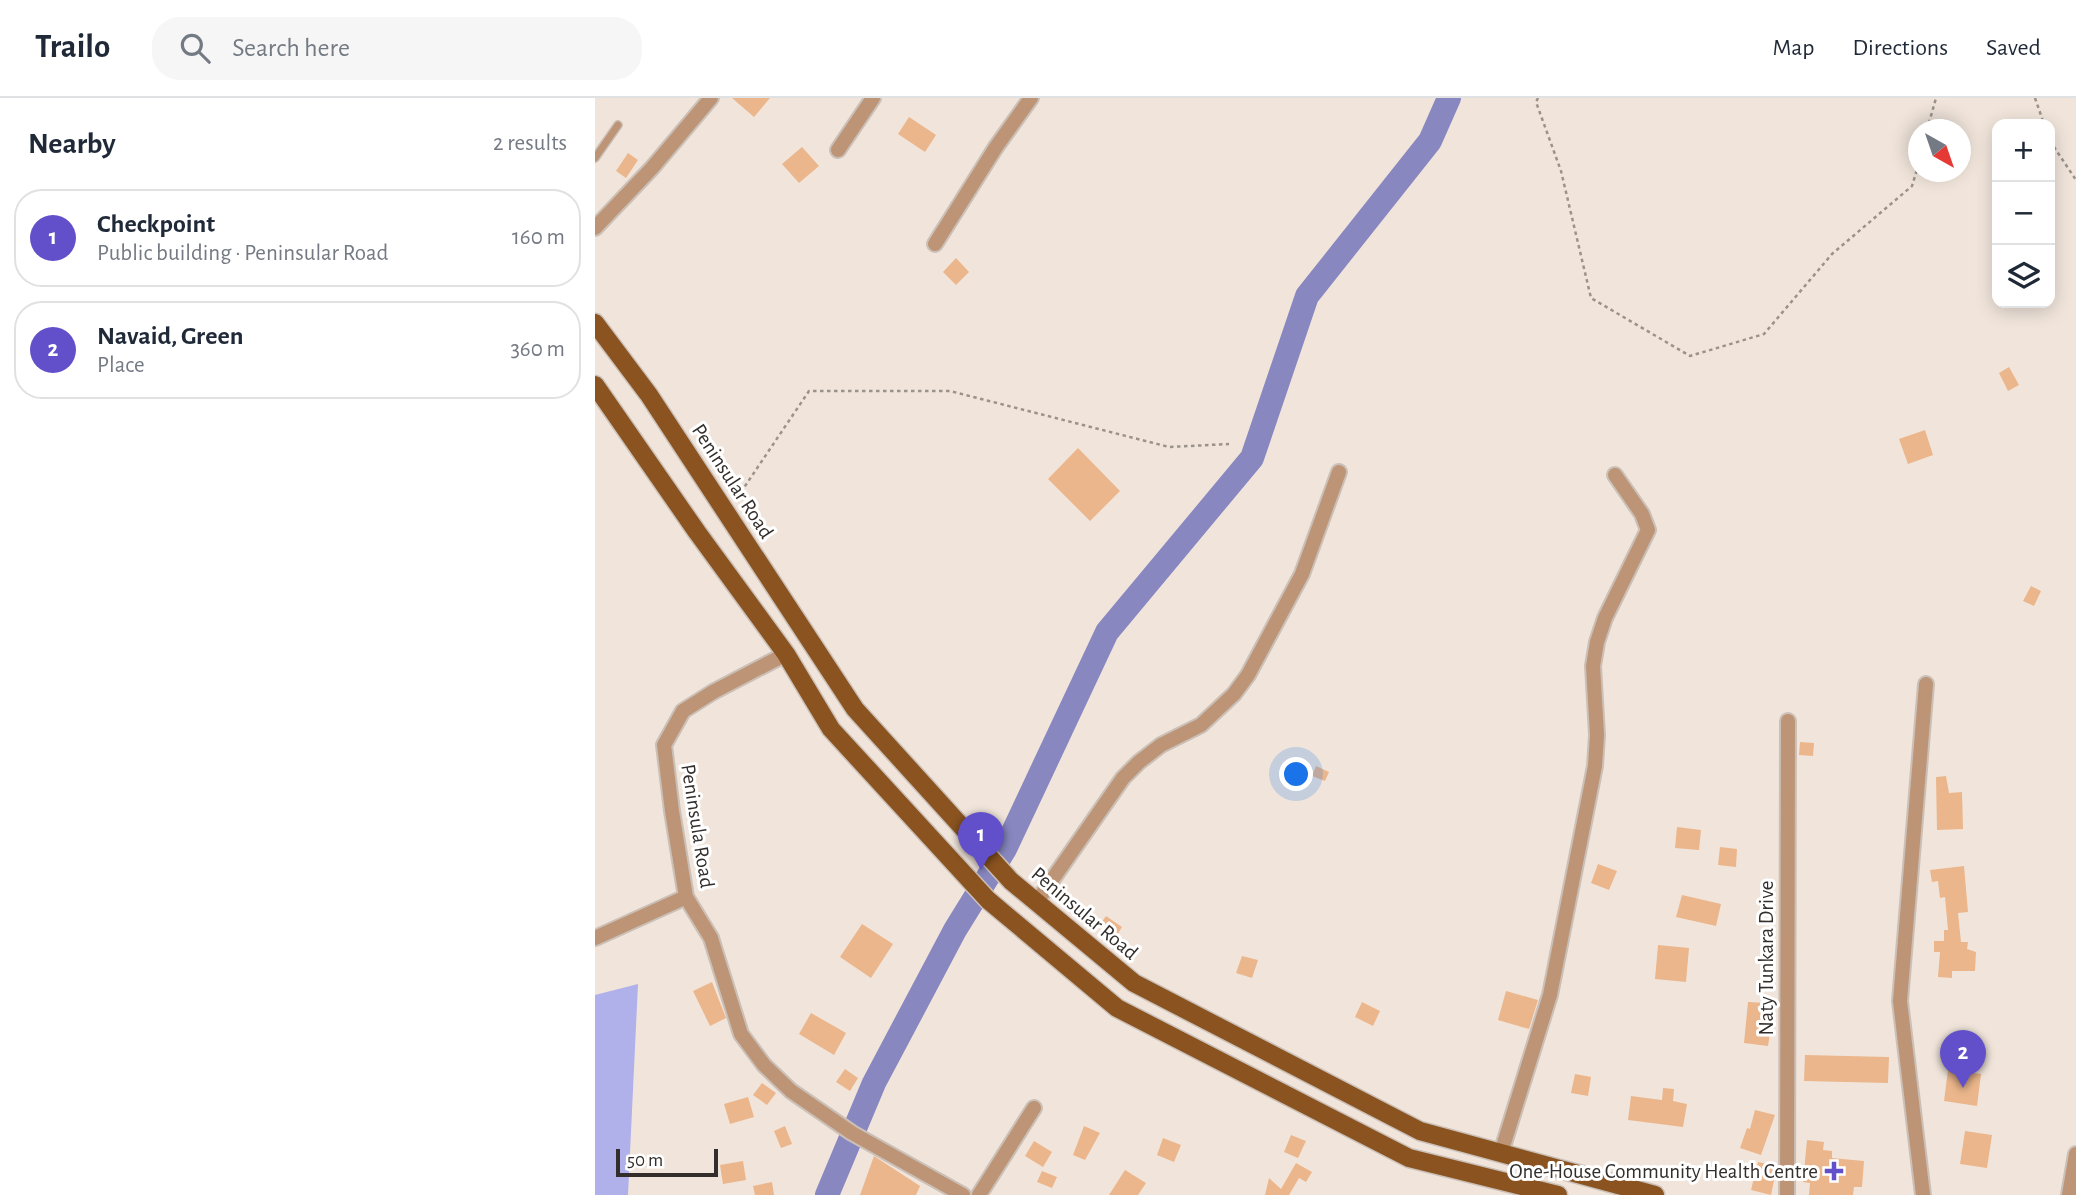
<!DOCTYPE html>
<html lang="en">
<head>
<meta charset="utf-8">
<style>
	:root { --surface:#fff; --page:#f6f6f7; --text:#1f2937; --muted:#747a83; --line:#e0e1e3; --accent:#6150c9 }
	body { margin:0; font-family:"Alegreya Sans",sans-serif; background:var(--page); color:var(--text) }
	.controls { position:absolute; right:21px; top:21px; display:grid; overflow:hidden; border-radius:14px; box-shadow:0 4px 18px #0003 }
	.controls button { width:63px; height:63px; display:grid; place-items:center; padding:0; border:0; border-bottom:2px solid var(--line); background:var(--surface); color:var(--text); font:35px sans-serif }
	.compass { position:absolute; left:1313px; top:21px; width:63px; height:63px; border-radius:50%; background:var(--surface); box-shadow:0 4px 18px #0003; rotate:140deg }
	.scale { position:absolute; left:21px; bottom:18px; width:102px; box-sizing:border-box; padding-left:7px; border:4px solid #332e2b; border-top:0; font-size:19px; line-height:24px; white-space:nowrap; color:#332e2b; -webkit-text-stroke:5px #fff; paint-order:stroke }
	.you { position:absolute; left:702px; top:677px; width:24px; height:24px; margin:-18px; border:5px solid #fff; border-radius:50%; background:#1a73e8; box-shadow:0 0 0 10px #1a73e833 }
	.badge { display:grid; place-items:center; width:46px; height:46px; border-radius:50%; background:var(--accent); color:#fff; font-size:23px; font-weight:700 }
	.pin { position:absolute; translate:-50% -58px; filter:drop-shadow(0 2px 4px #0008) }
	.pin::after { content:''; position:absolute; top:37px; width:24px; height:21px; background:inherit; clip-path:polygon(0 0,100% 0,50% 100%) }
	.list { margin:0; padding:0; list-style:none }
	h2 { display:flex; justify-content:space-between; align-items:center; height:91px; margin:0; padding:0 28px; font-size:30px }
	h2 small { font-size:23px; font-weight:400; color:var(--muted) }
	.list li { display:grid; grid-template-columns:46px 1fr auto; gap:21px; align-items:center; box-sizing:border-box; height:98px; margin:0 14px 14px; padding:0 14px; border:2px solid var(--line); border-radius:28px }
	.list b { display:block; font-size:26px; white-space:nowrap }
	.list p { margin:0; font-size:23px; white-space:nowrap; color:var(--muted) }
	.list em { font-size:23px; font-style:normal; color:var(--muted) }
	.icon { flex:none; width:38px; height:38px; fill:none; stroke:currentColor; stroke-width:2; stroke-linecap:round; stroke-linejoin:round }
	.map { position:relative; flex:none; width:1481px; height:1097px; overflow:hidden }
	header { display:flex; align-items:center; gap:42px; box-sizing:border-box; height:98px; padding:0 35px; background:var(--surface); border-bottom:2px solid var(--line) }
	header strong { font-size:33px }
	nav { display:flex; gap:38px; margin-inline-start:auto; font-size:24px }
	.search { width:490px; height:63px; background:var(--page); display:flex; align-items:center; gap:18px; box-sizing:border-box; padding:0 24px; border-radius:28px; color:var(--muted); font-size:26px }
	main { display:flex }
	aside { flex:1; background:var(--surface) }
	.map>svg:first-child { display:block }
	.forest { fill:#b0b0eb }
	.lines { fill:none; stroke-linecap:round; stroke-linejoin:round }
	.river { stroke:#8887c0; stroke-width:24 }
	.building { fill:#ebb68b }
	.service-casing { stroke:#cbc0b8; stroke-width:10 }
	.minor-casing { stroke:#cbc0b8; stroke-width:18 }
	.primary-casing { stroke:#cbc0b8; stroke-width:21 }
	.path { stroke:#9a928b; stroke-width:2.5; stroke-dasharray:3.5 3.5; stroke-linecap:butt }
	.service { stroke:#bd9576; stroke-width:7 }
	.minor { stroke:#bd9576; stroke-width:14 }
	.primary { stroke:#8a5320; stroke-width:18 }
	.poi-dot { fill:#6150c9; stroke:#fff; stroke-width:2.5 }
	.labels { text-anchor:middle; stroke-width:6; stroke-linejoin:round; paint-order:stroke }
	.street-label { font-size:21px; fill:#332e2b; stroke:#fff }
	.poi-label { font-size:21px; fill:#332e2b; stroke:#fff; text-anchor:end }
</style>
</head>
<body>
<header>
<strong>Trailo</strong>
<div class="search"><svg class="icon" aria-label="search" viewBox="0 0 24 24"><circle cx="10" cy="10" r="6"/><path d="M15 15l6 6"/></svg>Search here</div>
<nav><a>Map</a><a>Directions</a><a>Saved</a></nav>
</header>
<main>
<aside>
<h2>Nearby<small>2 results</small></h2>
<ul class="list">
<li><span class="badge">1</span><div><b>Checkpoint</b><p>Public building · Peninsular Road</p></div><em>160 m</em></li>
<li><span class="badge">2</span><div><b>Navaid, Green</b><p>Place</p></div><em>360 m</em></li>
</ul>
</aside>
<div class="map">
<svg width="1481" height="1097" viewBox="0 0 1481 1097">
	<rect width="100%" height="100%" fill="#f1e5db"/>
	<!-- forest -->
	<polygon class="forest" points="43,886 33,1097 0,1097 0,897"/>
	<g class="lines">
		<!-- river -->
		<polyline class="river" points="232,1097 279,985 360,832 410,751 512,534 657,360 712,198 835,43 854,0"/>
	</g>
	<!-- building -->
	<g class="building">
		<polygon points="137,0 175,0 159,19"/>
		<polygon points="314,19 341,37 330,54 303,36"/>
		<polygon points="207,49 224,68 204,85 187,66"/>
		<polygon points="33,55 43,62 31,80 21,73"/>
		<polygon points="361,160 374,174 361,187 348,174"/>
		<polygon points="1414,269 1424,287 1413,293 1404,275"/>
		<polygon points="1330,332 1338,357 1313,366 1304,341"/>
		<polygon points="483,350 525,393 495,423 453,381"/>
		<polygon points="1436,488 1446,493 1439,508 1428,503"/>
		<polygon points="1205,644 1219,645 1218,658 1204,657"/>
		<polygon points="721,668 734,674 730,683 717,678"/>
		<polygon points="1351,678 1354,695 1367,694 1368,731 1342,732 1341,679"/>
		<polygon points="1082,729 1106,732 1104,752 1080,750"/>
		<polygon points="1125,749 1142,751 1141,769 1123,767"/>
		<polygon points="1003,766 1022,773 1014,792 996,785"/>
		<polygon points="1369,768 1373,814 1363,815 1366,844 1373,844 1372,851 1381,854 1380,873 1357,873 1357,880 1343,879 1345,854 1339,854 1339,843 1349,843 1349,832 1353,832 1350,799 1345,800 1343,783 1337,784 1335,772"/>
		<polygon points="1087,797 1126,806 1121,828 1081,819"/>
		<polygon points="511,818 527,829 521,839 504,828"/>
		<polygon points="267,826 298,846 276,880 245,859"/>
		<polygon points="1063,847 1094,850 1091,884 1060,881"/>
		<polygon points="647,858 663,862 657,880 641,875"/>
		<polygon points="117,884 131,920 115,928 98,893"/>
		<polygon points="911,893 943,902 934,931 903,922"/>
		<polygon points="767,904 785,913 778,928 760,919"/>
		<polygon points="1153,904 1173,905 1172,921 1177,922 1173,948 1149,945"/>
		<polygon points="216,915 251,935 239,957 204,936"/>
		<polygon points="1210,957 1294,959 1293,985 1209,983"/>
		<polygon points="250,971 263,980 255,993 241,984"/>
		<polygon points="1353,972 1386,976 1382,1008 1349,1003"/>
		<polygon points="980,976 996,979 993,998 976,995"/>
		<polygon points="167,985 181,995 172,1007 158,997"/>
		<polygon points="1068,990 1079,991 1078,1003 1092,1006 1088,1029 1033,1022 1036,998 1067,1002"/>
		<polygon points="153,999 159,1019 135,1026 129,1006"/>
		<polygon points="1160,1012 1180,1017 1166,1057 1145,1050 1152,1030 1155,1031"/>
		<polygon points="190,1028 197,1046 186,1050 179,1033"/>
		<polygon points="489,1028 505,1035 490,1062 478,1057"/>
		<polygon points="1370,1033 1397,1037 1392,1070 1365,1066"/>
		<polygon points="696,1037 711,1043 703,1060 689,1054"/>
		<polygon points="568,1040 586,1047 579,1064 562,1057"/>
		<polygon points="1212,1042 1229,1044 1228,1052 1237,1053 1237,1060 1269,1063 1267,1089 1259,1089 1258,1097 1214,1097 1215,1085 1208,1084"/>
		<polygon points="439,1043 457,1054 448,1069 430,1058"/>
		<polygon points="279,1058 325,1088 321,1097 265,1097"/>
		<polygon points="148,1063 151,1082 128,1086 125,1067"/>
		<polygon points="1163,1064 1182,1068 1176,1097 1156,1092"/>
		<polygon points="701,1065 717,1074 711,1084 704,1080 694,1097 670,1097 674,1080 686,1091"/>
		<polygon points="530,1072 551,1085 543,1097 514,1097"/>
		<polygon points="447,1073 462,1079 457,1090 442,1084"/>
		<polygon points="177,1084 179,1097 160,1097 158,1088"/>
	</g>
	<g class="lines">
		<!-- service casing -->
		<g class="service-casing">
			<polyline id="service" points="0,60 23,27"/>
		</g>
		<!-- minor casing -->
		<g class="minor-casing">
			<g id="minor">
				<polyline points="243,52 278,0"/>
				<polyline points="0,130 57,70 116,0"/>
				<polyline points="340,146 401,49 436,0"/>
				<polyline points="191,556 118,594 88,613 69,647 77,713 91,799 116,840 146,936 169,967 196,993 257,1035 368,1097"/>
				<polyline points="441,805 528,680 544,664 566,647 606,627 639,596 653,577 707,476 744,374"/>
				<polyline points="0,840 91,799"/>
				<polyline points="906,1055 955,897 1000,668 1002,637 998,568 1002,544 1010,520 1053,432 1047,416 1020,377"/>
				<polyline points="384,1097 439,1010"/>
				<polyline points="1192,1097 1193,623"/>
				<polyline points="1328,1097 1305,903 1331,586"/>
				<polyline points="1474,1097 1481,1056"/>
			</g>
		</g>
		<!-- primary casing -->
		<g class="primary-casing">
			<g id="primary">
				<polyline points="0,225 54,297 260,611 416,783 539,885 825,1033 1060,1097"/>
				<polyline points="0,287 102,434 191,556 236,631 393,802 522,910 814,1060 963,1097"/>
			</g>
		</g>
		<!-- path -->
		<g class="path">
			<polyline points="943,0 941,4 966,73 996,200 1095,258 1169,236 1237,156 1317,88 1324,65"/>
			<polyline points="1440,0 1449,26"/>
			<polyline points="1332,32 1341,0"/>
			<polyline points="1455,43 1481,82"/>
			<polyline points="142,400 214,293 355,293 574,349 634,346"/>
		</g>
		<!-- service -->
		<use href="#service" class="service"/>
		<!-- minor -->
		<use href="#minor" class="minor"/>
		<!-- primary -->
		<use href="#primary" class="primary"/>
	</g>
	<!-- markers -->
	<path class="poi-dot" d="M1235.5 1062.5h7v7h7v7h-7v7h-7v-7h-7v-7h7z"/>
	<g class="labels">
		<!-- street labels -->
		<g class="street-label">
			<text transform="translate(138 383) rotate(57)" y="7">Peninsular Road</text>
			<text transform="translate(103 728) rotate(81)" y="7">Peninsula Road</text>
			<text transform="translate(490 815) rotate(40)" y="7">Peninsular Road</text>
			<text transform="translate(1171 860) rotate(-90)" y="7">Naty Tunkara Drive</text>
		</g>
		<!-- poi labels -->
		<g class="poi-label">
			<text x="1223" y="1080">One-House Community Health Centre</text>
		</g>
	</g>
</svg>
<div class="controls">
<button>+</button>
<button>−</button>
<button><svg class="icon" aria-label="layers" viewBox="0 0 24 24"><path d="M12 4l9 5-9 5-9-5zM3 14l9 5 9-5"/></svg></button>
</div>
<svg class="compass" viewBox="-18 -18 36 36"><path d="M0-13l5 13h-10z" fill="#e53935"/><path d="M0 13l5-13h-10z" fill="#747a83"/></svg>
<div class="scale">50 m</div>
<div class="you"></div>
<div class="pin badge" style="left:386px;top:772px">1</div>
<div class="pin badge" style="left:1368px;top:990px">2</div>
</div>
</main>
</body>
</html>
